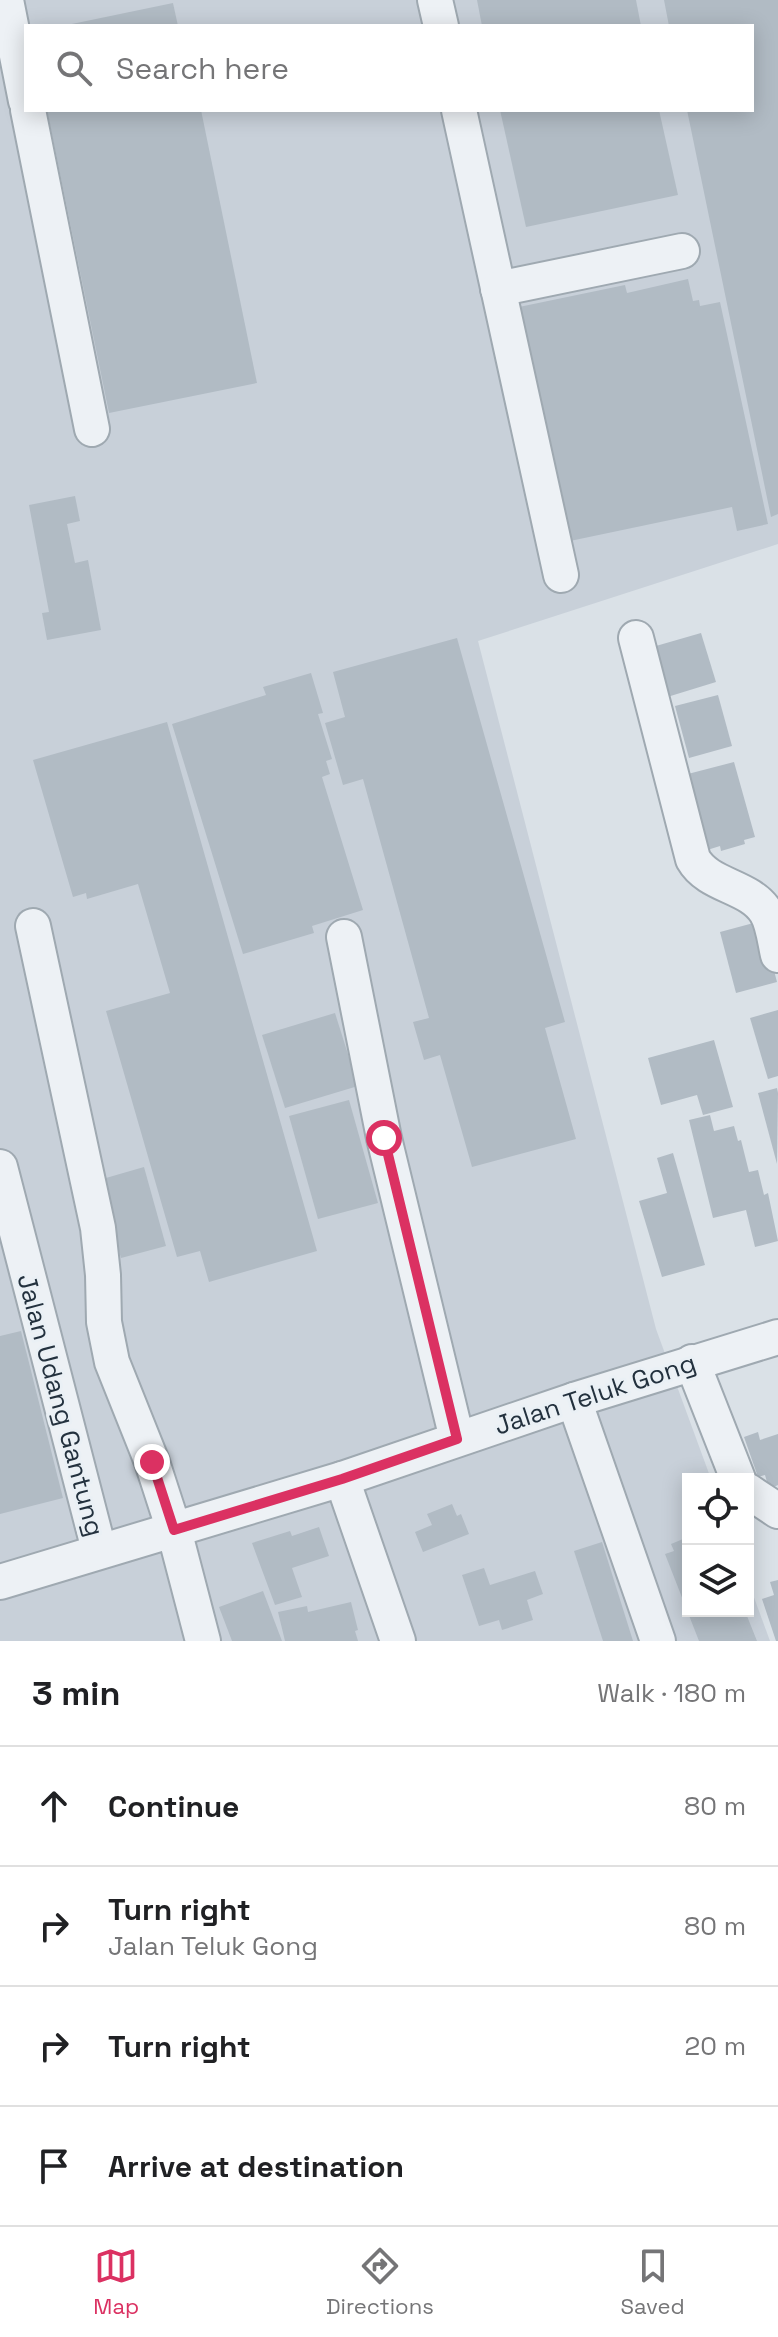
<!DOCTYPE html>
<html lang="en">
<head>
<meta charset="utf-8">
<style>
	:root { --surface:#fff; --page:#f2f2f2; --text:#202124; --muted:#757577; --line:#e0e0e0; --accent:#db3162 }
	body { margin:0; font-family:"Space Grotesk",sans-serif; background:var(--page); color:var(--text) }
	.controls { position:absolute; right:24px; bottom:24px; display:grid; overflow:hidden; border-radius:0px; box-shadow:0 4px 20px #0003 }
	.controls button { width:72px; height:72px; display:grid; place-items:center; padding:0; border:0; border-bottom:2px solid var(--line); background:var(--surface); color:var(--text); font:40px sans-serif }
	.stop { position:absolute; width:24px; height:24px; margin:-18px; border:6px solid #db3162; border-radius:50%; background:#fff }
	.stop.end { background:#db3162; border-color:#fff; box-shadow:0 2px 8px #0008 }
	.list { margin:0; padding:0; list-style:none }
	h2 { display:flex; justify-content:space-between; align-items:center; height:104px; margin:0; padding:0 32px; font-size:34px }
	h2 small { font-size:26px; font-weight:400; color:var(--muted) }
	.list li { display:grid; grid-template-columns:52px 1fr auto; gap:24px; align-items:center; box-sizing:border-box; height:120px; padding:0 32px; border-top:2px solid var(--line) }
	.list b { display:block; font-size:30px; white-space:nowrap }
	.list p { margin:0; font-size:26px; white-space:nowrap; color:var(--muted) }
	.list em { font-size:26px; font-style:normal; color:var(--muted) }
	.icon { flex:none; width:44px; height:44px; fill:none; stroke:currentColor; stroke-width:2; stroke-linecap:round; stroke-linejoin:round }
	.map { position:relative; flex:none; width:778px; height:1641px; overflow:hidden }
	.search { position:absolute; background:var(--surface); box-shadow:0 4px 20px #0003; left:24px; right:24px; top:24px; height:88px; display:flex; align-items:center; gap:20px; box-sizing:border-box; padding:0 28px; border-radius:0px; color:var(--muted); font-size:30px }
	.sheet { height:584px; background:var(--surface) }
	nav { display:flex; justify-content:space-around; align-items:center; box-sizing:border-box; height:112px; border-top:2px solid var(--line); background:var(--surface); font-size:22px; color:var(--muted) }
	nav a { display:grid; justify-items:center; gap:4px }
	nav .on { color:var(--accent) }
	.map>svg:first-child { display:block }
	.built { fill:#c8d0d9; fill-rule:evenodd }
	.building { fill:#b1bbc4 }
	.lines { fill:none; stroke-linecap:round; stroke-linejoin:round }
	.minor-casing { stroke:#9fa9b1; stroke-width:38 }
	.minor { stroke:#edf1f5; stroke-width:34 }
	.route { stroke:#db3162; stroke-width:10 }
	.labels { text-anchor:middle; stroke-width:6; stroke-linejoin:round; paint-order:stroke }
	.street-label { font-size:26px; fill:#23313e; stroke:#eaf0f5 }
</style>
</head>
<body>
<div class="map">
<svg width="778" height="1641" viewBox="0 0 778 1641">
	<rect width="100%" height="100%" fill="#dae1e7"/>
	<!-- built -->
	<path class="built" d="M0,0H778V544L478,641L656,1329L711,1479H688V1611H748V1581L770,1641H0ZM26,26H752V110H26Z"/>
	<!-- building -->
	<g class="building">
		<polygon points="477,0 636,0 641,26 482,26"/>
		<polygon points="664,0 778,0 778,514 771,517 687,110 752,110 752,26 669,26"/>
		<polygon points="173,3 178,26 67,26 67,25"/>
		<polygon points="47,110 201,110 257,383 109,413"/>
		<polygon points="500,110 659,110 678,195 526,227"/>
		<polygon points="688,279 693,301 699,300 700,306 720,302 768,524 737,531 732,507 570,541 519,307 625,285 627,293"/>
		<polygon points="75,496 80,521 67,524 75,563 88,560 101,630 47,640 42,613 49,612 29,505"/>
		<polygon points="701,633 716,682 664,698 649,648"/>
		<polygon points="457,638 565,1022 545,1028 576,1139 472,1167 440,1055 424,1060 413,1022 429,1018 363,779 343,785 325,723 345,717 333,672"/>
		<polygon points="311,673 323,713 318,714 332,759 326,761 330,774 322,777 363,910 312,926 314,933 243,954 172,724 266,695 263,687"/>
		<polygon points="718,695 732,746 689,758 675,706"/>
		<polygon points="167,722 317,1251 209,1282 200,1251 177,1257 106,1011 170,993 138,884 87,899 86,893 73,897 33,760"/>
		<polygon points="734,762 755,837 744,840 745,844 721,851 720,846 704,851 684,775"/>
		<polygon points="761,921 777,982 736,993 720,932"/>
		<polygon points="778,1010 778,1076 768,1079 750,1018"/>
		<polygon points="335,1013 358,1086 285,1108 262,1035"/>
		<polygon points="714,1040 733,1107 703,1115 697,1095 661,1105 648,1058"/>
		<polygon points="777,1088 778,1093 777,1164 758,1093"/>
		<polygon points="349,1100 378,1203 318,1219 289,1116"/>
		<polygon points="710,1115 714,1131 734,1126 738,1141 741,1140 749,1172 758,1170 764,1195 768,1193 778,1241 755,1247 746,1210 713,1218 689,1120"/>
		<polygon points="673,1153 705,1265 662,1277 639,1201 667,1193 657,1158"/>
		<polygon points="144,1167 166,1246 121,1258 99,1180"/>
		<polygon points="21,1331 63,1498 0,1514 0,1336"/>
		<polygon points="758,1432 760,1440 778,1434 778,1485 769,1489 765,1475 758,1477 744,1437"/>
		<polygon points="452,1504 457,1516 461,1514 469,1534 423,1552 415,1532 432,1525 427,1514"/>
		<polygon points="319,1527 329,1556 292,1568 302,1597 275,1605 252,1543 290,1531 292,1536"/>
		<polygon points="688,1537 688,1611 745,1611 757,1641 699,1641 665,1554 674,1551 671,1544"/>
		<polygon points="602,1542 633,1641 603,1641 574,1551"/>
		<polygon points="484,1568 490,1585 535,1571 543,1594 527,1600 533,1620 502,1630 499,1620 479,1626 462,1575"/>
		<polygon points="778,1580 778,1641 776,1641 762,1599 774,1595 770,1582"/>
		<polygon points="263,1591 282,1641 232,1641 219,1607"/>
		<polygon points="351,1602 358,1630 355,1631 358,1641 285,1641 278,1612 307,1606 308,1612"/>
	</g>
	<g class="lines">
		<!-- minor casing -->
		<g class="minor-casing">
			<g id="minor">
				<polyline points="6,0 26,101"/>
				<polyline points="435,0 441,26"/>
				<polyline points="28,110 92,429"/>
				<polyline points="459,110 561,575"/>
				<polyline points="498,289 682,251"/>
				<path d="M636,638L693,859C709,887 749,885 766,912C773,923 775,942 778,955"/>
				<polyline points="33,926 98,1228 103,1275 104,1322 112,1362 152,1462 174,1530 203,1641"/>
				<polyline points="344,937 384,1138 457,1439"/>
				<polyline points="0,1167 99,1550"/>
				<polyline points="692,1362 738,1479"/>
				<polyline points="574,1400 658,1641"/>
				<polyline points="342,1479 398,1641"/>
				<polyline points="748,1491 778,1511"/>
				<polyline points="0,1582 342,1479 574,1400 778,1337"/>
			</g>
		</g>
		<!-- minor -->
		<use href="#minor" class="minor"/>
	</g>
	<g class="lines">
		<!-- route -->
		<polyline class="route" points="152,1462 174,1530 342,1479 457,1439 384,1138"/>
	</g>
	<g class="labels">
		<!-- street labels -->
		<g class="street-label">
			<text transform="translate(595 1394) rotate(-18)" y="9">Jalan Teluk Gong</text>
			<text transform="translate(61 1405) rotate(75)" y="9">Jalan Udang Gantung</text>
		</g>
	</g>
</svg>
<div class="controls">
<button><svg class="icon" aria-label="locate" viewBox="0 0 24 24"><circle cx="12" cy="12" r="6"/><path d="M12 2v4M12 18v4M2 12h4M18 12h4"/></svg></button>
<button><svg class="icon" aria-label="layers" viewBox="0 0 24 24"><path d="M12 4l9 5-9 5-9-5zM3 14l9 5 9-5"/></svg></button>
</div>
<div class="stop" style="left:384px;top:1138px"></div>
<div class="stop end" style="left:152px;top:1462px"></div>
<div class="search"><svg class="icon" aria-label="search" viewBox="0 0 24 24"><circle cx="10" cy="10" r="6"/><path d="M15 15l6 6"/></svg>Search here</div>
</div>
<section class="sheet">
<h2>3 min<small>Walk · 180 m</small></h2>
<ul class="list">
<li><svg class="icon" aria-label="ahead" viewBox="0 0 24 24"><path d="M12 20V5M6 11l6-6 6 6"/></svg><div><b>Continue</b></div><em>80 m</em></li>
<li><svg class="icon" aria-label="right" viewBox="0 0 24 24"><path d="M7 20v-9h11M14 6l5 5-5 5"/></svg><div><b>Turn right</b><p>Jalan Teluk Gong</p></div><em>80 m</em></li>
<li><svg class="icon" aria-label="right" viewBox="0 0 24 24"><path d="M7 20v-9h11M14 6l5 5-5 5"/></svg><div><b>Turn right</b></div><em>20 m</em></li>
<li><svg class="icon" aria-label="arrive" viewBox="0 0 24 24"><path d="M6 21V4h12l-3 4 3 4H6"/></svg><div><b>Arrive at destination</b></div></li>
</ul>
</section>
<nav>
<a class="on"><svg class="icon" aria-label="map" viewBox="0 0 24 24"><path d="M3 6l6-2 6 2 6-2v14l-6 2-6-2-6 2zM9 4v14M15 6v14"/></svg>Map</a>
<a><svg class="icon" aria-label="directions" viewBox="0 0 24 24"><path d="M12 3l9 9-9 9-9-9zM9 14v-3h6M13 9l2 2-2 2"/></svg>Directions</a>
<a><svg class="icon" aria-label="saved" viewBox="0 0 24 24"><path d="M7 4h10v16l-5-4-5 4z"/></svg>Saved</a>
</nav>
</body>
</html>
